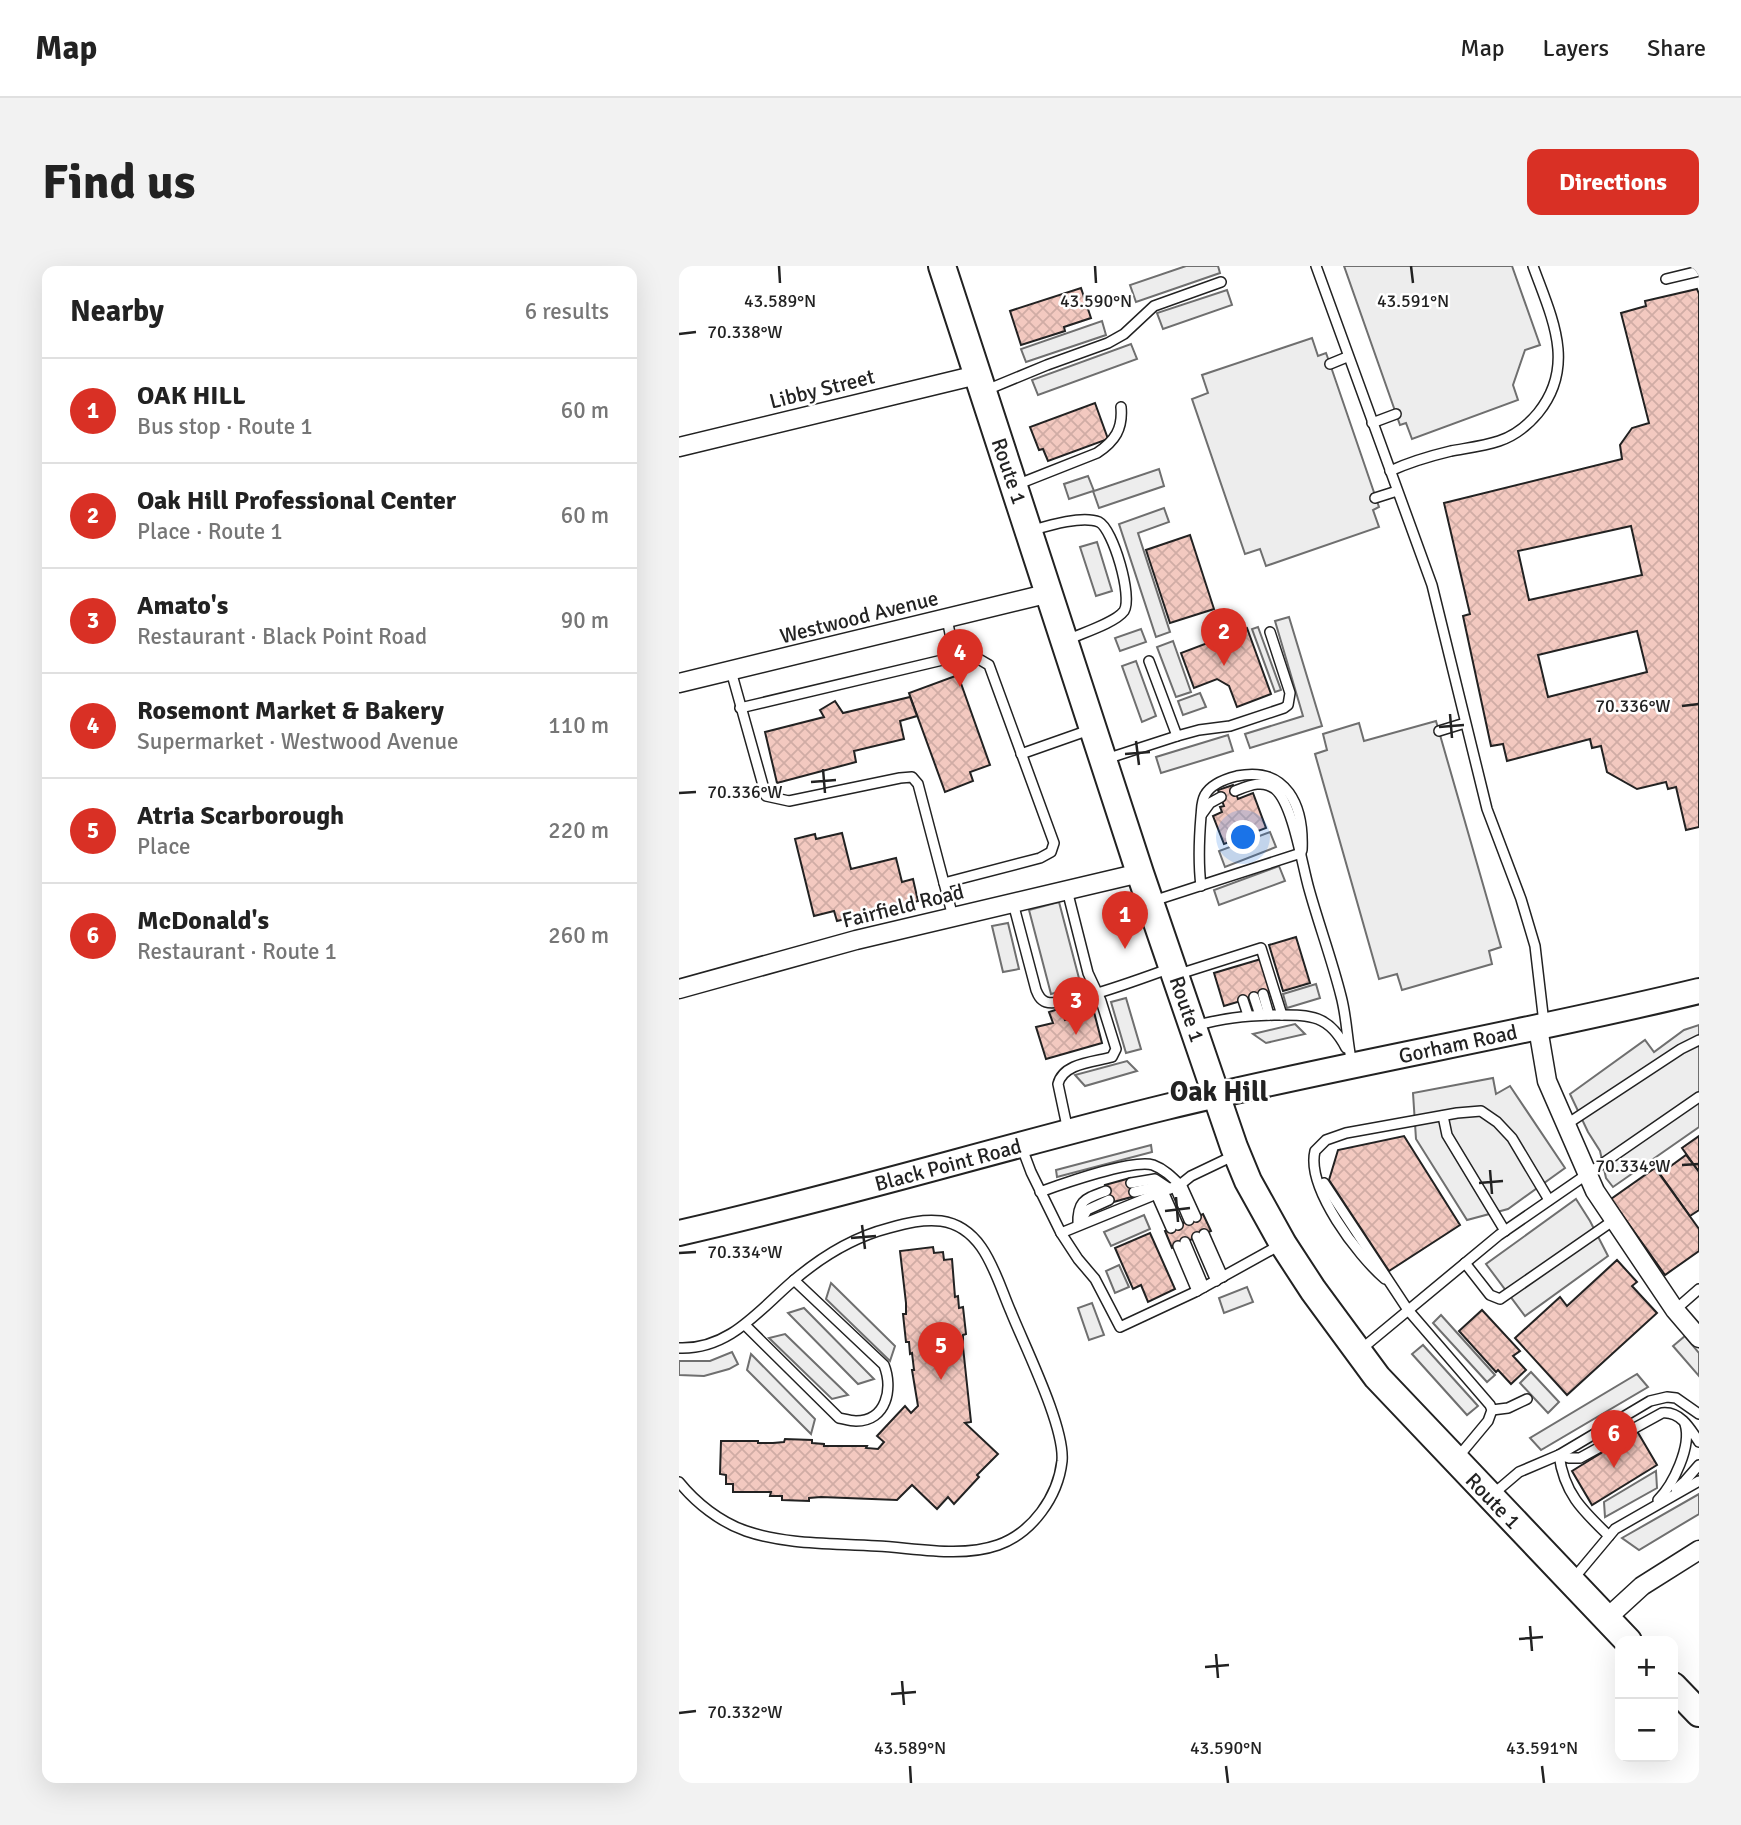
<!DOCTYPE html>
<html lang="en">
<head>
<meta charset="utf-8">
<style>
	:root { --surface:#fff; --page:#f2f2f2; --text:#222; --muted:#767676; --line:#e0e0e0; --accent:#d93025 }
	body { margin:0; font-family:Signika,sans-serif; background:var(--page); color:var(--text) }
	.controls { position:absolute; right:21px; bottom:21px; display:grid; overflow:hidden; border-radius:14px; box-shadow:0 7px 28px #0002 }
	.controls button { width:63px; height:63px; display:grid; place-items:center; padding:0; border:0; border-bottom:2px solid var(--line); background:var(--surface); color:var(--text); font:35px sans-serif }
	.you { position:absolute; left:565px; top:572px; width:24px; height:24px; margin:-18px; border:5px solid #fff; border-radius:50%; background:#1a73e8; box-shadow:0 0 0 10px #1a73e833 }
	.badge { display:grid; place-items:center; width:46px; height:46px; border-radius:50%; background:var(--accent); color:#fff; font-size:23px; font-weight:700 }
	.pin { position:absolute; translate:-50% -58px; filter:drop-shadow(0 2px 4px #0008) }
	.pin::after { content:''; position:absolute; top:37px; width:24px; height:21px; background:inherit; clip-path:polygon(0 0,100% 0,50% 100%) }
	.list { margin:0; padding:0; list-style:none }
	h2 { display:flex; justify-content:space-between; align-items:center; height:91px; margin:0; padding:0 28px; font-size:30px }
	h2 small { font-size:23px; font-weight:400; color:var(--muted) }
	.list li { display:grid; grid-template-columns:46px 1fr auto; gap:21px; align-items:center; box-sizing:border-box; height:105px; padding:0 28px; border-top:2px solid var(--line) }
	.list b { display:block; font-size:26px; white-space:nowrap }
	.list p { margin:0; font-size:23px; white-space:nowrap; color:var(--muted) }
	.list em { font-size:23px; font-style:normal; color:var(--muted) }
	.map { position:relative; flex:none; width:1020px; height:1517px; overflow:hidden; border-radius:14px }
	header { display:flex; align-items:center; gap:42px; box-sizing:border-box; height:98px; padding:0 35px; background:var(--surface); border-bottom:2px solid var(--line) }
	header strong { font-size:33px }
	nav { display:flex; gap:38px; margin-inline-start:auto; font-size:24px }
	.intro { display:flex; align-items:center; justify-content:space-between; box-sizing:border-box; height:168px; padding:0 42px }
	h1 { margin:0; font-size:49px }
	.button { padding:18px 32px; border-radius:14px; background:var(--accent); color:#fff; font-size:24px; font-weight:700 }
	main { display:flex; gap:42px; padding:0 42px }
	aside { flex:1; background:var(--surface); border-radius:14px; box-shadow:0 7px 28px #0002 }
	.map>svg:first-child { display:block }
	.parking { fill:#ededed; stroke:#6f6f6f; stroke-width:2 }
	.building { fill:url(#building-cross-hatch); stroke:#222; stroke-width:2; fill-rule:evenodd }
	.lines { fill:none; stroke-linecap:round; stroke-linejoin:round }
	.lane-casing { stroke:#222; stroke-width:12 }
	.street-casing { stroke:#222; stroke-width:21 }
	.secondary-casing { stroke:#222; stroke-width:28 }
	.primary-casing { stroke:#222; stroke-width:30 }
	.lane { stroke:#fff; stroke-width:9 }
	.street { stroke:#fff; stroke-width:18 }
	.secondary { stroke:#fff; stroke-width:24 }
	.primary { stroke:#fff; stroke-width:26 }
	.ticks { fill:none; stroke:#222; stroke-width:2.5 }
	.labels { text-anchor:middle; stroke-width:5; stroke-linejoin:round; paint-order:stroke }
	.street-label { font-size:21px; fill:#222; stroke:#fff }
	.district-label { font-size:28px; font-weight:bold; fill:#222; stroke:#fff }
	.ticks-label { font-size:18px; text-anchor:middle; fill:#222; stroke:#fff; stroke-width:5; stroke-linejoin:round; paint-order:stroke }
</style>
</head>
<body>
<header>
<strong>Map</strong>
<nav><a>Map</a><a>Layers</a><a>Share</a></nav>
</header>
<div class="intro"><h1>Find us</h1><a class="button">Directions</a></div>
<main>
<aside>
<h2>Nearby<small>6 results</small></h2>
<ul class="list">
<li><span class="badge">1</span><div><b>OAK HILL</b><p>Bus stop · Route 1</p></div><em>60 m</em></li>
<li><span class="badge">2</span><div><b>Oak Hill Professional Center</b><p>Place · Route 1</p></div><em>60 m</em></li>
<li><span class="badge">3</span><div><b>Amato's</b><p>Restaurant · Black Point Road</p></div><em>90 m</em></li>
<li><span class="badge">4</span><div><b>Rosemont Market &amp; Bakery</b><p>Supermarket · Westwood Avenue</p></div><em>110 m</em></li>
<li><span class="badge">5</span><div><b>Atria Scarborough</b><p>Place</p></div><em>220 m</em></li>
<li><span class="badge">6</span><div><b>McDonald's</b><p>Restaurant · Route 1</p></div><em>260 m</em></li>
</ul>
</aside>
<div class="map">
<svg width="1020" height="1517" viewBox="0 0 1020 1517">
	<defs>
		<pattern id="building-cross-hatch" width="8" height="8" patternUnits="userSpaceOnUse" patternTransform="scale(1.75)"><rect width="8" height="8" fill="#f3c9c0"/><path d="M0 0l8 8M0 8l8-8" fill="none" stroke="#d0aca5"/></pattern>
	</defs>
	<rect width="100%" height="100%" fill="#fff"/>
	<!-- parking -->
	<g class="parking">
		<polygon points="507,0 539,0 541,7 457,36 451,19"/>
		<polygon points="665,0 833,0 861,79 846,84 834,119 839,134 733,173 727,157 721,159"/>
		<polygon points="548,24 553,39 484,63 478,47"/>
		<polygon points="423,55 427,69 347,96 342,83"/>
		<polygon points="633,72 639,90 647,87 651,98 700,241 694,244 700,261 587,300 581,283 566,288 513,133 529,127 523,109"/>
		<polygon points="452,78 458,93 359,129 353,114"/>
		<polygon points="480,203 485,220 420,242 414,225 390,233 385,218 409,210 415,225"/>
		<polygon points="485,242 490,256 459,267 491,366 477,371 440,258"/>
		<polygon points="418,276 433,325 417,330 401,281"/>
		<polygon points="610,351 643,460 571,482 566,468 624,450 596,355"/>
		<polygon points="579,361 602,424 596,426 573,363"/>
		<polygon points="462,363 467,376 441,385 436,372"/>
		<polygon points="494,375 512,426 497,431 478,381"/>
		<polygon points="457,395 477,450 463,456 443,400"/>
		<polygon points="521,427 527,441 504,449 499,435"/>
		<polygon points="757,455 822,681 810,685 813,698 723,724 718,708 700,713 636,488 648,484 644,468 680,457 685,475"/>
		<polygon points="549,469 554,485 482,507 477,491"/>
		<polygon points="591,566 597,581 546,601 540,585"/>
		<polygon points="600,600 606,615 540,639 535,624"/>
		<polygon points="380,636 402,720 372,728 350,644"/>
		<polygon points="329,657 340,703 324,706 313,660"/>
		<polygon points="637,718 641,732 608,742 604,728"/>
		<polygon points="447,732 462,783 447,787 432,736"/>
		<polygon points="616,758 626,768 587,777 574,768"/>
		<polygon points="1020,759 1020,861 934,921 927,912 921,885 909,866 891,828 966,774 975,786 1005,764"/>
		<polygon points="448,795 458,805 406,820 396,809"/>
		<polygon points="814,812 817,828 831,820 886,902 829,943 788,954 737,873 734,827"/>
		<polygon points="472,879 473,886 378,911 377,904"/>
		<polygon points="897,933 911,955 929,990 846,1050 807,998"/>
		<polygon points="465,949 471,963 432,980 425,966"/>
		<polygon points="440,999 450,1021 436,1027 427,1005"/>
		<polygon points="152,1017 216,1080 211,1095 147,1033"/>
		<polygon points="568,1021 574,1036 545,1047 540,1032"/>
		<polygon points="413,1037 425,1069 410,1074 399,1042"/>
		<polygon points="125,1042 195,1113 179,1118 109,1047"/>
		<polygon points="762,1049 816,1109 808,1116 754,1057"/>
		<polygon points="106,1068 169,1129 153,1133 90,1072"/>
		<polygon points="1006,1070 1020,1087 1020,1110 994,1080"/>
		<polygon points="744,1079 799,1140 788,1149 733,1088"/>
		<polygon points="53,1086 59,1098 50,1103 25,1110 0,1109 0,1095 31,1095"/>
		<polygon points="72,1088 136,1153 132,1168 68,1104"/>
		<polygon points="852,1106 880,1136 869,1147 841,1117"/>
		<polygon points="958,1108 969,1121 862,1184 851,1172"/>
		<polygon points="977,1205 978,1222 926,1251 925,1236"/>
		<polygon points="1020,1228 1020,1248 960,1284 943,1272"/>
	</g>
	<!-- building -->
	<g class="building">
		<polygon points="402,22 412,52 385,61 386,65 342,79 331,45"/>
		<path d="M1018,23L1020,28V561L1007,564L997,521L989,523L987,516L958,523L928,506L922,480L913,482L911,473L828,495L824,478L812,480L784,350L791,348L765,237L943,193L941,179L953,162L970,157L942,47L967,40L966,35ZM952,260L963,309L850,334L839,285ZM958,365L968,406L869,431L859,389Z"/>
		<polygon points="416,137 429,173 369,195 364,183 360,184 351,161"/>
		<polygon points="511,269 535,343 491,357 467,284"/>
		<polygon points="568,362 592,428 558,441 550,420 538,413 515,422 502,387"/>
		<polygon points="279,409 311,499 291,506 294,515 266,526 230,427"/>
		<polygon points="231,431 238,450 221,455 225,473 175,485 177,496 98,517 86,466 145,451 141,444 156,435 164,447"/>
		<polygon points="554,519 559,533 574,527 587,562 545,578 534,550 543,546 541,541 545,540 539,524"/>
		<polygon points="163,567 172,603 217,592 223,616 234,613 239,635 158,655 155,645 135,650 116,573 136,568 137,573"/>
		<polygon points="617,671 631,717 604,725 590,679"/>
		<polygon points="582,693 592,726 545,740 535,707"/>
		<polygon points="382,742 386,754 415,746 423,777 367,793 357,761 374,757 370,746"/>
		<polygon points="725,870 781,959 710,1005 650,914 659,884"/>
		<polygon points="1020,870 1020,906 1003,882"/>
		<polygon points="1007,889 1020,906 1020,944 1011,950 981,908"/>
		<polygon points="976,902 1020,963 1020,985 986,1009 932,933"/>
		<polygon points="451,912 456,930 431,937 426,919"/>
		<polygon points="524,948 532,965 493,982 486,965"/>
		<polygon points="471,967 496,1023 469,1036 462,1019 454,1023 436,982"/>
		<polygon points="254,981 255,987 264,986 265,994 273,993 276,1031 279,1030 280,1042 284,1041 287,1068 284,1069 284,1081 292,1156 286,1157 319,1188 298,1209 300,1211 275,1238 269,1231 258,1243 233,1219 218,1234 142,1231 130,1232 130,1235 103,1234 103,1230 91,1230 92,1226 54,1226 54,1218 47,1218 47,1209 41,1208 42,1175 79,1175 79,1177 94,1177 105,1176 106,1173 133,1174 133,1177 145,1178 145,1180 188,1180 187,1182 199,1183 205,1176 198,1170 226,1140 232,1147 239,1140 233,1104 235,1104 233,1087 231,1088 230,1076 227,1076 224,1048 227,1048 227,1037 221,985"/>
		<polygon points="938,994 958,1016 953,1020 978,1047 888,1129 836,1072 881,1031 888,1040"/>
		<polygon points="803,1044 841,1085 834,1090 847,1104 832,1118 819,1104 817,1106 780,1065"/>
		<polygon points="958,1165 978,1199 913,1239 893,1205"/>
	</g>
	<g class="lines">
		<!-- lane casing -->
		<g class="lane-casing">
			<g id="lane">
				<polyline points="637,0 753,319 808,543 842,633 856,680 865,757"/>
				<polyline points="987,13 1020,5"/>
				<polyline points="651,98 668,91"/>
				<polyline points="305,125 368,99 429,77 445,68 475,40 542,16"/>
				<polyline points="693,157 717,148"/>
				<path d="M711,205C731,196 751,190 772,185C788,182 805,180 820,175C835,170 849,159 859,147C898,99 872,50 854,0"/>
				<path d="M337,219L418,187C436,175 444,163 442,141"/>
				<polyline points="696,232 718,225"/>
				<path d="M351,265C368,260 403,249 420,256C434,263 454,331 445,345C436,357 403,367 388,374"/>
				<polyline points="470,395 498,470 520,464 551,460 605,442 609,439 611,427 591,366"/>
				<polyline points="52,405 87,530 110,535 221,512 233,511 239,518 274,651"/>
				<polyline points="61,442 272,392 275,387 268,353"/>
				<polyline points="760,465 786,457"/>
				<polyline points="342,488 413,463"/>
				<polyline points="427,493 498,470"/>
				<path d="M556,525C569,520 583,513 596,523C614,538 623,599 630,623C640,659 653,694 662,730C668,752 668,776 673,798"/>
				<polyline points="523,548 531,537 542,531"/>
				<polyline points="265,617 361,592 372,586 375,577 310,399 298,392 275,387"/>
				<path d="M522,620C519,596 520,574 522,550C523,542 522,537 526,529C532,518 546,513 558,510C608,500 625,540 623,584"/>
				<path d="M388,624L409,707L422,735L437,783L433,791C415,796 384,797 379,818L389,865"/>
				<polyline points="474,635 622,587"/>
				<path d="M334,637L357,724C359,729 361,734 367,736C386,742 469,710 492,702"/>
				<polyline points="497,709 582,682 603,749"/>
				<polyline points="584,728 590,749"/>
				<polyline points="575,731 581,749"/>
				<polyline points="564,734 569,749"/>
				<path d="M515,760C546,752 563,750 595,749C629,749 649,747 667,782"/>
				<polyline points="764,850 768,869 826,965"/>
				<polyline points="888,858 1002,783 1020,774"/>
				<polyline points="343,882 352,906 382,967 399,993 416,1013 441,1061 516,1026 601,979"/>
				<polyline points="452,917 476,913 491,923"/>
				<polyline points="645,917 729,1044 811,1139 813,1144 809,1155 779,1191"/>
				<polyline points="502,918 517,951"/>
				<polyline points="496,921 510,954"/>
				<polyline points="484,925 499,959"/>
				<path d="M361,926C383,918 454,893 474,899C485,903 493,911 501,919"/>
				<polyline points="455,926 477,921 488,922"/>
				<polyline points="477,928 492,962"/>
				<polyline points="400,958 408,944 430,934"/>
				<path d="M399,959C398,934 406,933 427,925"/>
				<polyline points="382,967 502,918 512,910 556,889"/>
				<polyline points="525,968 544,1011"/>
				<polyline points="518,971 537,1015"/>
				<polyline points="506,976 525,1021"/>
				<polyline points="499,980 518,1025"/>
				<polyline points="786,997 811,1029 821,1033 935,954"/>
				<path d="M706,1013C679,990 627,922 636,885L647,874L667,867L778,847L802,845L818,856L833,872L870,934"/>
				<polyline points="996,1044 1020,1023"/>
				<path d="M66,1059L160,1152C165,1153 172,1155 177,1155C208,1155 214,1122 205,1099L115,1014"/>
				<path d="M0,1082C50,1084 79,1045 114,1015C142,991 175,971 210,962C228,957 244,953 262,955C306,961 317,1012 332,1046C346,1081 386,1161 383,1195C379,1231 353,1267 319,1279C282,1292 236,1282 198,1280C155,1277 108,1279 67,1265C41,1256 17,1237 0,1216"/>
				<polyline points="680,1085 820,969 1020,831"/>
				<polyline points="813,1144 829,1142 848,1133"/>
				<polyline points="997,1223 1006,1215 1020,1199"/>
				<polyline points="813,1229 840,1206 880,1189 971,1135 988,1131 997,1132 1020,1148"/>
				<path d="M979,1234C994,1219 1013,1180 1006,1158"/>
				<path d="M930,1270C903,1244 885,1227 880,1189L890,1192H901L983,1147C1001,1145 1011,1162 1020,1176"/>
				<polyline points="895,1312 936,1263 1020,1215"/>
			</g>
		</g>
		<!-- street casing -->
		<g class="street-casing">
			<g id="street">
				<polyline points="0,181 298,109"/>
				<polyline points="0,417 371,327"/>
				<polyline points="0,723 177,674 461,607"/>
				<polyline points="859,762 868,815 916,925 996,1044 1020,1072"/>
				<polyline points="927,1353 963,1320 1020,1284"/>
			</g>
		</g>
		<!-- secondary casing -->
		<g class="secondary-casing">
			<path id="secondary" d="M0,967C164,930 324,881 487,841C664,798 843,768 1020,725"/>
		</g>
		<!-- primary casing -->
		<g class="primary-casing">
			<g id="primary">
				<polyline points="263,0 461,607 555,881 569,915 604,978 634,1024 698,1111 949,1375"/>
				<polyline points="994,1420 1020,1447"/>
			</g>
		</g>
		<!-- lane -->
		<use href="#lane" class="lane"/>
		<!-- street -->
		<use href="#street" class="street"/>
		<!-- secondary -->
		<use href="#secondary" class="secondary"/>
		<!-- primary -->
		<use href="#primary" class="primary"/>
	</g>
	<!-- ticks -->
	<path class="ticks" d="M100,0L101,17M416,0L417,17M732,0L734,17M0,68L17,66M1003,440L1020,438M771,448L773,472M760,461L785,459M457,475L460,499M446,488L471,486M144,503L146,527M132,516L157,514M0,527L17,526M1003,899L1020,898M811,904L813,928M800,917L824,915M497,931L499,956M486,945L511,942M183,959L186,983M172,972L197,970M0,987L17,986M851,1360L853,1385M840,1373L864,1371M537,1388L539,1412M526,1401L550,1399M223,1415L225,1439M212,1428L237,1426M0,1447L17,1445M231,1500L232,1517M547,1500L549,1517M863,1500L865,1517"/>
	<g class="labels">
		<!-- street labels -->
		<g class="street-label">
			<text transform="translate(143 123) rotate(-14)" y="7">Libby Street</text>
			<text transform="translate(330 205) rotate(71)" y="7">Route 1</text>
			<text transform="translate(180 351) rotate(-14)" y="7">Westwood Avenue</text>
			<text transform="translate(224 640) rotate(-14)" y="7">Fairfield Road</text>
			<text transform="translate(508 743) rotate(71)" y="7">Route 1</text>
			<text transform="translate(779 778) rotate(-12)" y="7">Gorham Road</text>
			<text transform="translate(269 899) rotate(-15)" y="7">Black Point Road</text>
			<text transform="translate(814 1235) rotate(46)" y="7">Route 1</text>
		</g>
		<!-- district labels -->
		<g class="district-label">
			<text x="540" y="835">Oak Hill</text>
		</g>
	</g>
	<g class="ticks-label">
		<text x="101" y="41">43.589°N</text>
		<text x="417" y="41">43.590°N</text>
		<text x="734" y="41">43.591°N</text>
		<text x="66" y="72">70.338°W</text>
		<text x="954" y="446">70.336°W</text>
		<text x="66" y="532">70.336°W</text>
		<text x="954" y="906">70.334°W</text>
		<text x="66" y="992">70.334°W</text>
		<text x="66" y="1452">70.332°W</text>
		<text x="231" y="1488">43.589°N</text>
		<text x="547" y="1488">43.590°N</text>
		<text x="863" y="1488">43.591°N</text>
	</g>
</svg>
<div class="controls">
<button>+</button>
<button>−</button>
</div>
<div class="you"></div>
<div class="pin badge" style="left:446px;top:683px">1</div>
<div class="pin badge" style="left:545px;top:400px">2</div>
<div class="pin badge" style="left:397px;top:769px">3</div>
<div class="pin badge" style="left:281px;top:421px">4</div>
<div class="pin badge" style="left:262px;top:1114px">5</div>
<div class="pin badge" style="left:935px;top:1202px">6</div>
</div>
</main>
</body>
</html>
